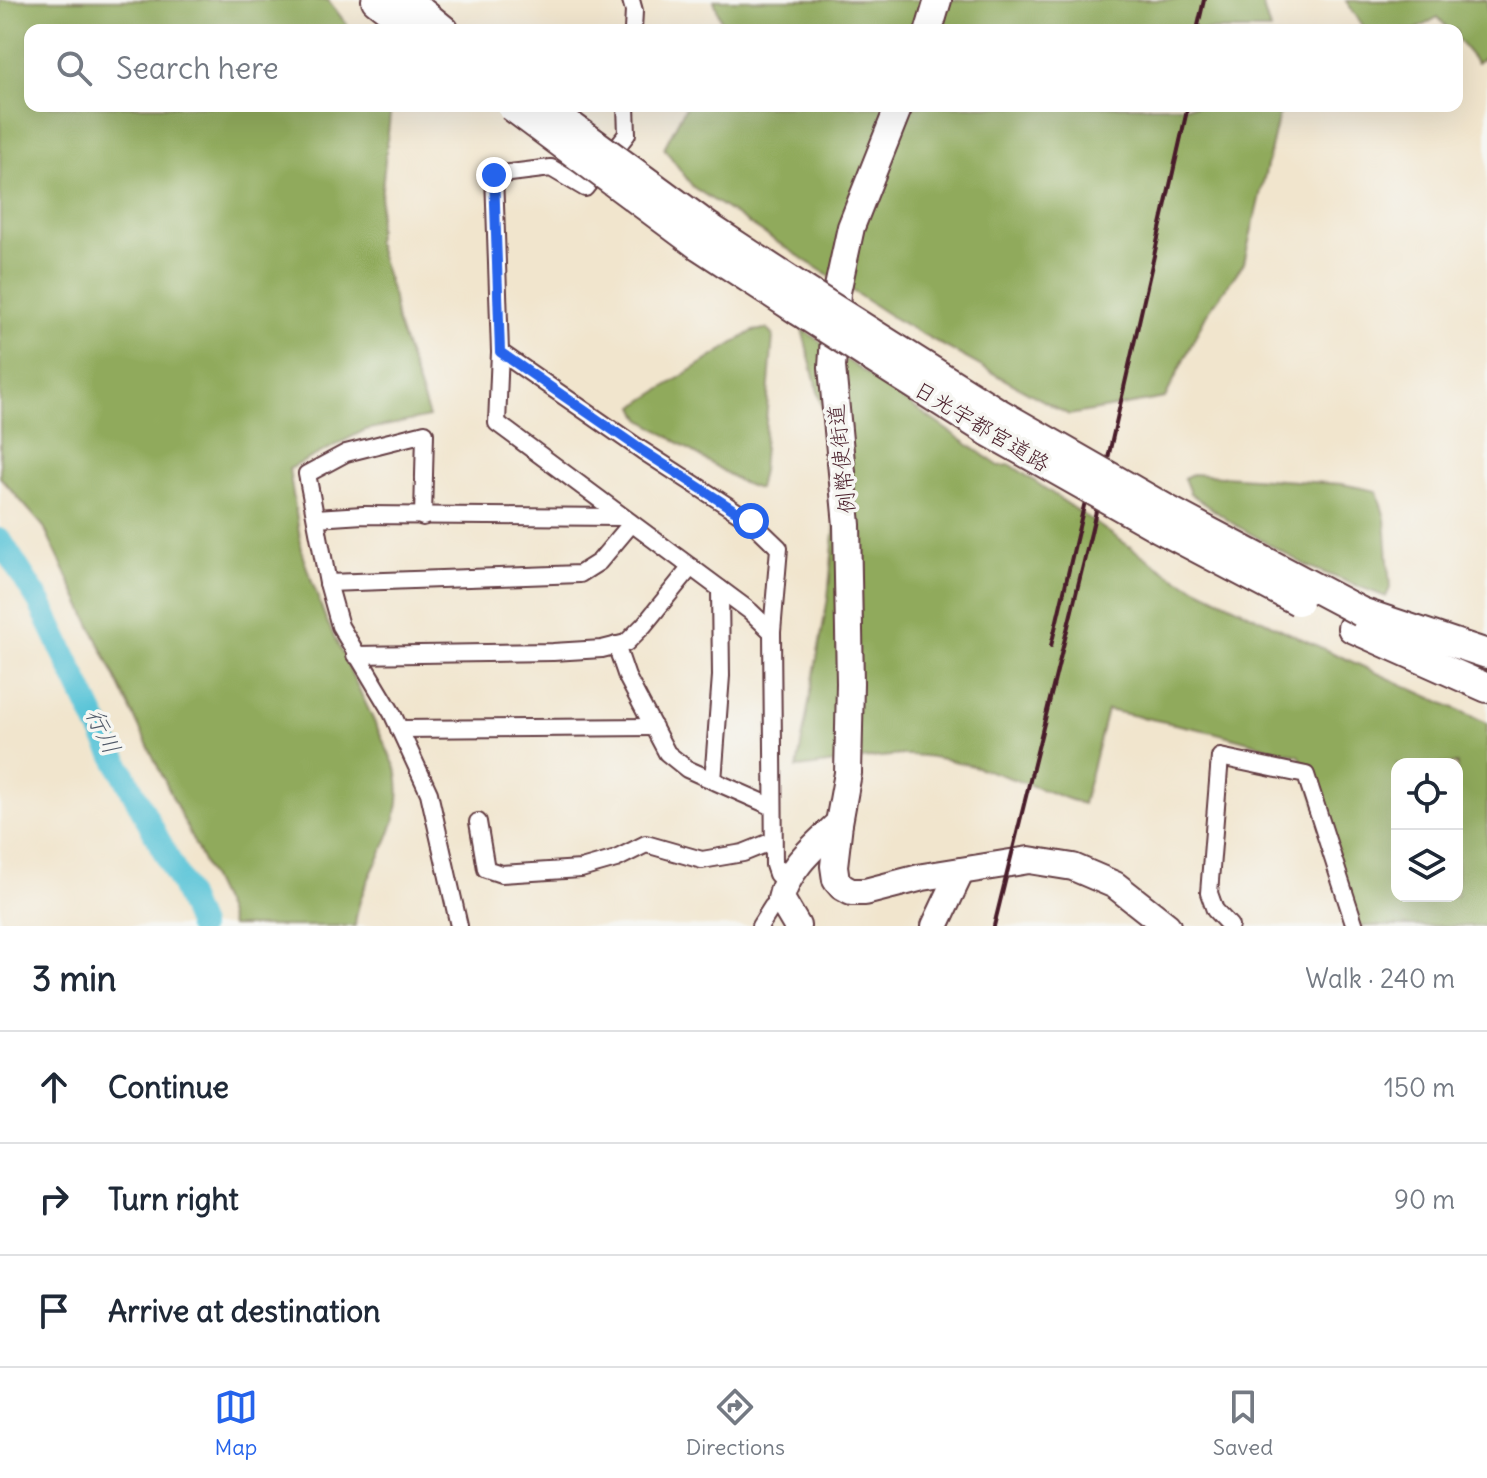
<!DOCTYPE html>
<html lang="en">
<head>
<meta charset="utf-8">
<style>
	:root { --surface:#fff; --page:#f6f6f7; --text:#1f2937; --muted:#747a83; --line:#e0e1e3; --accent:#2563eb }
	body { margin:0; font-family:Delius,"Klee One",sans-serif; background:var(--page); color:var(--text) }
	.controls { position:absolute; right:24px; bottom:24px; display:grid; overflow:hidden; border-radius:16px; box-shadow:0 8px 32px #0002 }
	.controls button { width:72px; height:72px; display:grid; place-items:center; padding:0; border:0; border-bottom:2px solid var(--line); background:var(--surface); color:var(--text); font:40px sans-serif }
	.stop { position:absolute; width:24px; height:24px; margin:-18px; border:6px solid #2563eb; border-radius:50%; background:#fff }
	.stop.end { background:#2563eb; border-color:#fff; box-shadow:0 2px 8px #0008 }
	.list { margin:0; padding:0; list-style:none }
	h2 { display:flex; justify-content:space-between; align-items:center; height:104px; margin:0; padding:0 32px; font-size:34px }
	h2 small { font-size:26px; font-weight:400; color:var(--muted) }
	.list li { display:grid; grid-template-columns:52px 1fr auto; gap:24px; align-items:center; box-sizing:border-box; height:112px; padding:0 32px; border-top:2px solid var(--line) }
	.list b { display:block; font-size:30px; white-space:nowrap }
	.list em { font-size:26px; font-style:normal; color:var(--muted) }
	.icon { flex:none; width:44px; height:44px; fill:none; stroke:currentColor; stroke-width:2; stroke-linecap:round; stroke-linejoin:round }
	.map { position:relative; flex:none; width:1487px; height:926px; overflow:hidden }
	.search { position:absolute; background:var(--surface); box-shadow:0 8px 32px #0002; left:24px; right:24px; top:24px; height:88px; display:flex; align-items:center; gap:20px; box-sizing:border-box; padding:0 28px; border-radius:16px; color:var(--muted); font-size:30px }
	.sheet { height:440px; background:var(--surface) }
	nav { display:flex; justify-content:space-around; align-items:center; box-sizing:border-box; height:112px; border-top:2px solid var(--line); background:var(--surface); font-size:22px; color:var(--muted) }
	nav a { display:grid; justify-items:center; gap:4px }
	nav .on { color:var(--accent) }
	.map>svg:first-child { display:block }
	.forest { fill:#90aa5c; stroke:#6d6444; stroke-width:2; fill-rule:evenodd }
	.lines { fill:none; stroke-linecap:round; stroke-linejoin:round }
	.river { stroke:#5cc5d8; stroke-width:24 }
	.minor-casing { stroke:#633d43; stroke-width:20 }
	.trunk-casing { stroke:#633d43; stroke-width:30 }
	.motorway-casing { stroke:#633d43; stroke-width:32 }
	.minor { stroke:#fff; stroke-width:16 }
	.trunk { stroke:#fff; stroke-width:26 }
	.motorway { stroke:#fff; stroke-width:28 }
	.rail { stroke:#4a1f2b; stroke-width:4 }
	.motorway-bridge-casing { stroke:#633d43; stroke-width:32; stroke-linecap:butt }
	.motorway-bridge { stroke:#fff; stroke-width:28 }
	.route { stroke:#2563eb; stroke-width:10 }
	.labels { text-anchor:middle; stroke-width:7; stroke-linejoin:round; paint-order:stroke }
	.street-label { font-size:22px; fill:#4a1f2b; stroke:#f6f6f2 }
	.water-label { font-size:24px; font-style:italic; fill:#505968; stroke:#f6f6f2 }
</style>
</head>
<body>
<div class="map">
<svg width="1487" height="926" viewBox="0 0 1487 926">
	<rect width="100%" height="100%" fill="#f6f6f2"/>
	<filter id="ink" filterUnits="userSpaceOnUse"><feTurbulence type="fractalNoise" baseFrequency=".0125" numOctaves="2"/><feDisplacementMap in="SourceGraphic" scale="16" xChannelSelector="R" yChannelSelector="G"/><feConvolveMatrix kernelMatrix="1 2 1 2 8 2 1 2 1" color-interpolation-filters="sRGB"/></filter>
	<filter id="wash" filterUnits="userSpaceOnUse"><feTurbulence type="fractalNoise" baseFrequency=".006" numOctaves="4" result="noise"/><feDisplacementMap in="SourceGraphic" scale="32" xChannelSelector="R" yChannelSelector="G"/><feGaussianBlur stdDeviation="1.8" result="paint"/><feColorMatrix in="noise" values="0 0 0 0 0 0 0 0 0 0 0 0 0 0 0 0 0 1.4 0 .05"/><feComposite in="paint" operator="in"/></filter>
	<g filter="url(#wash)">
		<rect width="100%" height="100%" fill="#f1e5cd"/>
		<!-- forest -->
		<g class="forest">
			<path d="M0,0H328L351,30H30V106H391L376,243L392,293L397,322L429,417L365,430L289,469L303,557L325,617L396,768C411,832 360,868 355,926H231L226,910L44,527L0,477Z"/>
			<polygon points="714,0 1261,0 1270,30 724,30"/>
			<polygon points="1487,0 1487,55 1477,63 1457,39 1457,30 1449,30 1438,17 1415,30 1366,30 1346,1"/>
			<polygon points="686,106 1281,106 1244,263 1206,315 1165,398 1069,415 895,319 693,187 664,148"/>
			<polygon points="767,329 773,336 762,470 758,489 742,483 641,419 635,406 753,331"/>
			<path d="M802,329L999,466L1011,465L1174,577L1289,633L1487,723V926H1357L1300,756L1213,732L1107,710L1083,804C1031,787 957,753 903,755C868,757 832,764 797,768L828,598L837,502L845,498ZM1397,764H1457V896H1397Z"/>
			<polygon points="1192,474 1342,484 1377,491 1385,518 1390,588 1386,597 1307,566 1232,523 1190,493 1184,478"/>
		</g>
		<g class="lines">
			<!-- river -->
			<polyline class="river" points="0,540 40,603 98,725 182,885 199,926"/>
		</g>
	</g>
	<g filter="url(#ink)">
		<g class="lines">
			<!-- minor casing -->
			<g class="minor-casing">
				<g id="minor">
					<polyline points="631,0 634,11 633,30"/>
					<polyline points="626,106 627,134 585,188 551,168 494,175 500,352 497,423 750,611 772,632 774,865 777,874 786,883"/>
					<polyline points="500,352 643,451 751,521 779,548 772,632"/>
					<polyline points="423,517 425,433 346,453 307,474 328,583 340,626 392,713 429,793 459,926"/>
					<polyline points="316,518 363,515 622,517"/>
					<polyline points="328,583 580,574 599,562 631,524"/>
					<polyline points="616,645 627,677 667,753 687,769 773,807"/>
					<polyline points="355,655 553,652 602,649 626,643 644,625 691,567"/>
					<polyline points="399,729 654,727"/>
					<polyline points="713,781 721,676 720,589"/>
					<polyline points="478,822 486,869 501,874 581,869 616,859 646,844 702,860 743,853 773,841"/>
					<polyline points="760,926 772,907 781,899"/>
					<polyline points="1230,926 1215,910 1209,893 1220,757 1306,775 1355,926"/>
				</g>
			</g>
			<!-- trunk casing -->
			<g class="trunk-casing">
				<g id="trunk">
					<polyline points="929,30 938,0"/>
					<polyline points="899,106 851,227 837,292 832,367 847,525 850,683 848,773 839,823 834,866 836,880 842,887 851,892 865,892 923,877 1029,860 1073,867 1115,885 1167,926"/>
					<path d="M797,926L781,899C787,868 817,844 839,823"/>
					<polyline points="935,926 961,871"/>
				</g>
			</g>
			<!-- motorway casing -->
			<g class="motorway-casing">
				<g id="motorway">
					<polyline points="376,0 414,30"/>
					<polyline points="407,0 444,30"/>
					<polyline points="710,228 803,289"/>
					<polyline points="698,245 799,311"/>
					<polyline points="869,331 999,413"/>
					<polyline points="866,354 989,432"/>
					<polyline points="1361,612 1487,654"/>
					<polyline points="1352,628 1487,688"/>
				</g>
			</g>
			<!-- minor -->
			<use href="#minor" class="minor"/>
			<!-- trunk -->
			<use href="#trunk" class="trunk"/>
			<!-- motorway -->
			<use href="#motorway" class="motorway"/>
			<!-- rail -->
			<g class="rail">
				<polyline points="1197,30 1204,0"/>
				<polyline points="1051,646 1095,459"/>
				<polyline points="994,926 1091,533 1188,106"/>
			</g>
			<!-- motorway-bridge casing -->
			<g class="motorway-bridge-casing">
				<g id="motorway-bridge">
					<polyline points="511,106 698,245"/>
					<polyline points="544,106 710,228"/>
					<polyline points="803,289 869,331"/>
					<polyline points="799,311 866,354"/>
					<polyline points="999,413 1168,510 1361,612"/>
					<polyline points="989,432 1159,528 1298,601"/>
				</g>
			</g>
			<!-- motorway-bridge -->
			<use href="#motorway-bridge" class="motorway-bridge"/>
		</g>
	</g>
	<g class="lines" filter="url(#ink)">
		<!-- route -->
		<polyline class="route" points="494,175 500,352 643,451 751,521"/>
	</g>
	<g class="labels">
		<!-- street labels -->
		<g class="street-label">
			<text transform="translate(982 426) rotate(31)" y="8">日光宇都宮道路</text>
			<text transform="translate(841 459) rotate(-96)" y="8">例幣使街道</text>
		</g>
		<!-- water labels -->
		<g class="water-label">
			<text transform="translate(103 731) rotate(64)" y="8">行川</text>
		</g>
	</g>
</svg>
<div class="controls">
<button><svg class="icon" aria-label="locate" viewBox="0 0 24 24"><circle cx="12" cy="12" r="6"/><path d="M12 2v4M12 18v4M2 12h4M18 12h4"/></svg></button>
<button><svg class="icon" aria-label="layers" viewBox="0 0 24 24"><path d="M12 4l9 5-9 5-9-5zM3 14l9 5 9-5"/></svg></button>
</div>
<div class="stop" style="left:751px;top:521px"></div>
<div class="stop end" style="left:494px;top:175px"></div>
<div class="search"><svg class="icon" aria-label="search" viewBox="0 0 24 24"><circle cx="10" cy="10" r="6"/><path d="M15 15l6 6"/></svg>Search here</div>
</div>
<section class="sheet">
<h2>3 min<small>Walk · 240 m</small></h2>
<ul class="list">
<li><svg class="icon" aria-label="ahead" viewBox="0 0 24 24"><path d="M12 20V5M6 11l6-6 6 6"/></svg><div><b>Continue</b></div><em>150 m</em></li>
<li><svg class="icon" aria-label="right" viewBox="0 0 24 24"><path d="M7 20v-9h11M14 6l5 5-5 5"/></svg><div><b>Turn right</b></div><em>90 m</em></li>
<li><svg class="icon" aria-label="arrive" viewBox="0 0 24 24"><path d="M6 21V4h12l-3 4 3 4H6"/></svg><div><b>Arrive at destination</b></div></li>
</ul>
</section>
<nav>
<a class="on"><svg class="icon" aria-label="map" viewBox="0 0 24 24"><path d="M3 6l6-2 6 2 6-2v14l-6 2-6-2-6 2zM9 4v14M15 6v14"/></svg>Map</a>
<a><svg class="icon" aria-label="directions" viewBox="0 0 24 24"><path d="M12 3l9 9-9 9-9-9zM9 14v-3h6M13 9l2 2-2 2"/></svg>Directions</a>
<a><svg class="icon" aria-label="saved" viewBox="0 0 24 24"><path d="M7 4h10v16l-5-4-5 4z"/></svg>Saved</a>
</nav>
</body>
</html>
